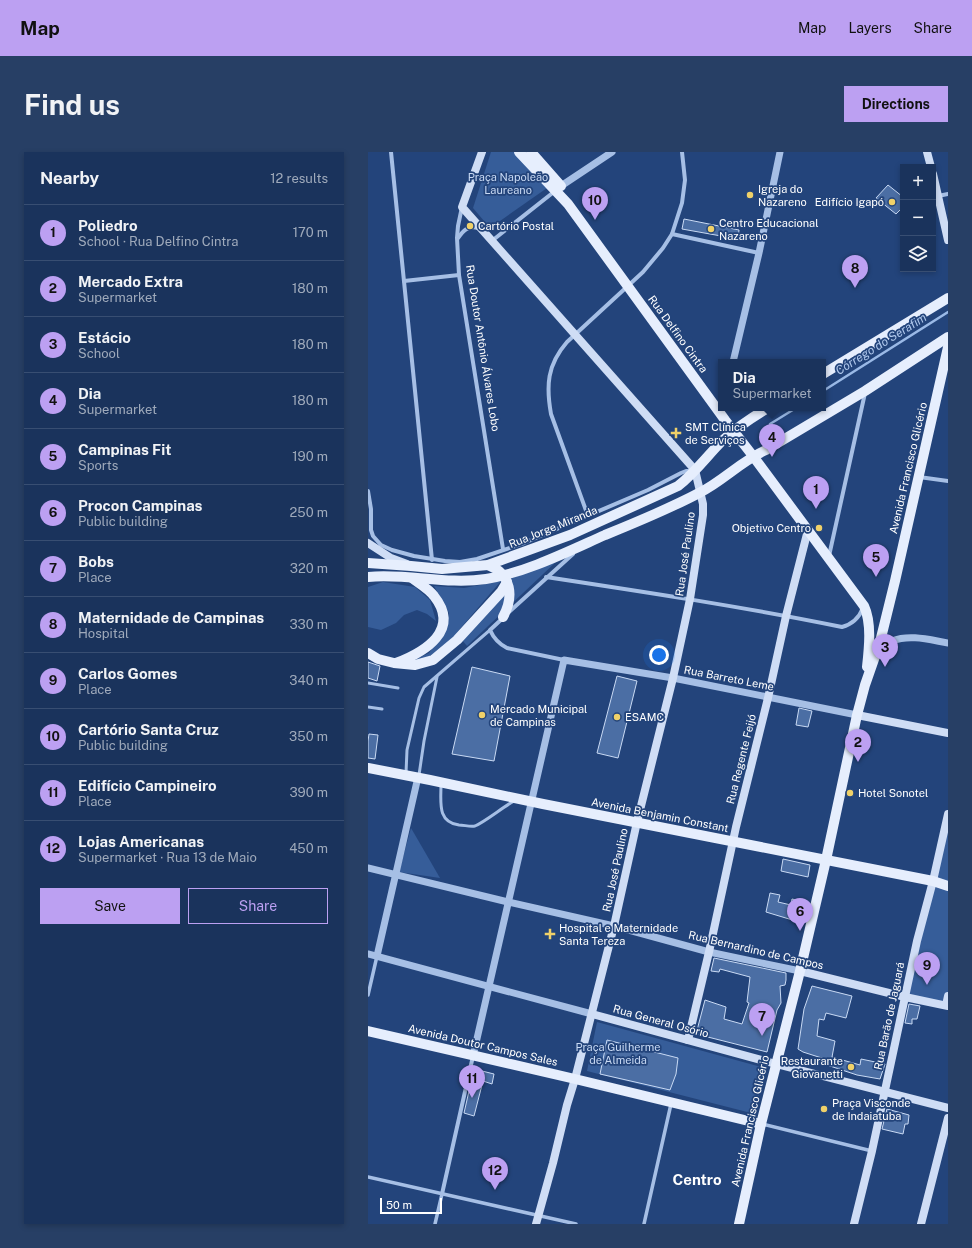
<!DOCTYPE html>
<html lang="en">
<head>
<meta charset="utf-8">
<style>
	:root { --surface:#1a335c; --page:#273f65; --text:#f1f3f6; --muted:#9faabb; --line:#384e72; --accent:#bca0f2 }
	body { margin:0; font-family:"Public Sans",sans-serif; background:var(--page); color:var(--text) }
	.controls { position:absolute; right:12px; top:12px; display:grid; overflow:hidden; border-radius:0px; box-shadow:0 2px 6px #0003 }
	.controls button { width:36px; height:36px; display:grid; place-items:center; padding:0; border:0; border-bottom:1px solid var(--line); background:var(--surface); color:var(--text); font:20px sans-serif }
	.scale { position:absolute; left:12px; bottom:10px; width:62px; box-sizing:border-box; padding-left:4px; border:2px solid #fff; border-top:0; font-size:11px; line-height:14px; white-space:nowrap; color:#fff; -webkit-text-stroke:3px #23447b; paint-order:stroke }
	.you { position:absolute; left:291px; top:503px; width:14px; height:14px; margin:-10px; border:3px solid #fff; border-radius:50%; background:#1a73e8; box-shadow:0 0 0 6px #1a73e833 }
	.badge { display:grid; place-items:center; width:26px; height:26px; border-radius:50%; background:var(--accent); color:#111; font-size:13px; font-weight:700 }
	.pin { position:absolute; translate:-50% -33px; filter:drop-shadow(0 1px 2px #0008) }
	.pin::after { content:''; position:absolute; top:21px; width:14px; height:12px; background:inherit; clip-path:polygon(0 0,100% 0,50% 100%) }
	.popup { position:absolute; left:350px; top:207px; width:108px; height:52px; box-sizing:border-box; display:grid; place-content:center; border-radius:0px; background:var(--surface); filter:drop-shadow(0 1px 3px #0005); font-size:13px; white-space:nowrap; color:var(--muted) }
	.popup b { font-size:15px; color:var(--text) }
	.popup::after { content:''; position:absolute; left:50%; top:100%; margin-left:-8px; border:8px solid transparent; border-top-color:var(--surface) }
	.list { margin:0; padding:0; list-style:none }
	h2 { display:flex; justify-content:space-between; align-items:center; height:52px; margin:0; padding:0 16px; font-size:17px }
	h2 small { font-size:13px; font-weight:400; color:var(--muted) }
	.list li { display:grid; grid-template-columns:26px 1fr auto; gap:12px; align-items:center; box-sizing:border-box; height:56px; padding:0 16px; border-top:1px solid var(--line) }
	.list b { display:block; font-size:15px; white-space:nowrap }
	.list p { margin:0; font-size:13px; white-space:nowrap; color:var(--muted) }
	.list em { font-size:13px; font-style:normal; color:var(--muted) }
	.actions { display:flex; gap:8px; padding:12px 16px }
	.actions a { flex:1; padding:9px 0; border:1px solid var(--accent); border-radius:0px; text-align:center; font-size:14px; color:var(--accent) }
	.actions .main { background:var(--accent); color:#111 }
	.icon { flex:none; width:22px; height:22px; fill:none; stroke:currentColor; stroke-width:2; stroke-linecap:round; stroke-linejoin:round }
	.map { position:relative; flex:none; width:580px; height:1072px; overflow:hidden; border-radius:0px }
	header { display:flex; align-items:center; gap:24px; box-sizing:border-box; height:56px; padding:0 20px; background:var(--accent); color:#111 }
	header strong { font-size:19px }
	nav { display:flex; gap:22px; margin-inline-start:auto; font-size:14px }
	.intro { display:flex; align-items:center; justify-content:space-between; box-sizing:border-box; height:96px; padding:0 24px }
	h1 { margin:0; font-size:28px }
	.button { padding:10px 18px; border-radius:0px; background:var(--accent); color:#111; font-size:14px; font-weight:700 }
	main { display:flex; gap:24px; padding:0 24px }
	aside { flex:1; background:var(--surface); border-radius:0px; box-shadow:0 2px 6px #0003 }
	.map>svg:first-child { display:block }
	.green { fill:#365d99 }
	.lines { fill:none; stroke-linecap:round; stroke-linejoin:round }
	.stream { stroke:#9ab9e6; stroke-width:2.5 }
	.building { fill:#4b6ea4; stroke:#c9daf4 }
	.service { stroke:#a6bfe5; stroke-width:3 }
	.pedestrian { stroke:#a6bfe5; stroke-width:3.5 }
	.minor { stroke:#a6bfe5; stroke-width:4 }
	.tertiary { stroke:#a6bfe5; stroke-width:7 }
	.secondary { stroke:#cfddf5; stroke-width:8 }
	.primary { stroke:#e6eefd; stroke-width:10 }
	.poi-dot { fill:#f0d169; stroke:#23447b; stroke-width:1.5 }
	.labels { text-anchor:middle; stroke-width:3.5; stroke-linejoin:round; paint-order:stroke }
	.park-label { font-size:11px; fill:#c9daf4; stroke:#23447b }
	.poi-label { font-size:11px; fill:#fff; stroke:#23447b; text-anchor:start }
	.street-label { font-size:11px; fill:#fff; stroke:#23447b }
	.water-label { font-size:12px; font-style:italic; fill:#b1c9ed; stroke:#23447b }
	.district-label { font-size:15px; font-weight:bold; fill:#fff; stroke:#23447b }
</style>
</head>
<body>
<header>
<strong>Map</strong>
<nav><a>Map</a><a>Layers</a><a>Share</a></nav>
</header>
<div class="intro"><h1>Find us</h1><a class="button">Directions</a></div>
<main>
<aside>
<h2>Nearby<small>12 results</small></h2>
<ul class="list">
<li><span class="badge">1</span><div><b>Poliedro</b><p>School · Rua Delfino Cintra</p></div><em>170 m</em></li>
<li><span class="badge">2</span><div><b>Mercado Extra</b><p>Supermarket</p></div><em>180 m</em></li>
<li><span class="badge">3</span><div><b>Estácio</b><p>School</p></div><em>180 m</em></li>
<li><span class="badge">4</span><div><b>Dia</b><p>Supermarket</p></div><em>180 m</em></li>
<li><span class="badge">5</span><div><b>Campinas Fit</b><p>Sports</p></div><em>190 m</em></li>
<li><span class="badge">6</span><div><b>Procon Campinas</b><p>Public building</p></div><em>250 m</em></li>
<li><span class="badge">7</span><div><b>Bobs</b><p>Place</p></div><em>320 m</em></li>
<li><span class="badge">8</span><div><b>Maternidade de Campinas</b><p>Hospital</p></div><em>330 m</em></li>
<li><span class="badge">9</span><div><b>Carlos Gomes</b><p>Place</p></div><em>340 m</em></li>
<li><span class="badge">10</span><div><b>Cartório Santa Cruz</b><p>Public building</p></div><em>350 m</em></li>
<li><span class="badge">11</span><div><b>Edifício Campineiro</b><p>Place</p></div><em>390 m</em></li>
<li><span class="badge">12</span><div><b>Lojas Americanas</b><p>Supermarket · Rua 13 de Maio</p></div><em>450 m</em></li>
</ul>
<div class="actions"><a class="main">Save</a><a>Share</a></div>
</aside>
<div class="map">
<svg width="580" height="1072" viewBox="0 0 580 1072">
	<rect width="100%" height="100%" fill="#23447b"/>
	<!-- green -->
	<g class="green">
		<polygon points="123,0 146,0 179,36 122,76 105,56"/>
		<polygon points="191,407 99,494 94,488 142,427"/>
		<polygon points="133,429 79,492 59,506 44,509 61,501 78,477 81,461 66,434 96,436"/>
		<polygon points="15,430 47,435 62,448 68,469 59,462 49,458 36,463 28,471 13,478 0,475 0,435"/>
		<polygon points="580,664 580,843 578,853 535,842"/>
		<polygon points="43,676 72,726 31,720"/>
		<polygon points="229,870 397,916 387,962 219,919"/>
	</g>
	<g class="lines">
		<!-- stream -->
		<g class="stream">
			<polyline points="455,239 580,160"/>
			<polyline points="402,272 428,256"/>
		</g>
	</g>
	<!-- building -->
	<g class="building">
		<polygon points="520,33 535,45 535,55 528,62 508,46"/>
		<polygon points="316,67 371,78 370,87 314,77"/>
		<polygon points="0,510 12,514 9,529 0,526"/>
		<polygon points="104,515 142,524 126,609 84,602"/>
		<polygon points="249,524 269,529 250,606 229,601"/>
		<polygon points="431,556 444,559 440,575 428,573"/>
		<polygon points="1,582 10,583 7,607 0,606 0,589"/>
		<polygon points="415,707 442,713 440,725 413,719"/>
		<polygon points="402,741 412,743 410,750 423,753 424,747 436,750 431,770 398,760"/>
		<polygon points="346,806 418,821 418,828 417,833 412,834 413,851 409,858 399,900 328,882 337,848 358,855 356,867 374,872 381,851 379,850 382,825 352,817 351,820 343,819"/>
		<polygon points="444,834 484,844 478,866 458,861 456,868 451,867 449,884 467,889 464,905 492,913 493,907 517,912 512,927 489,923 459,913 460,908 435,900 430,897 436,857"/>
		<polygon points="541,852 552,854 549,867 544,867 544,872 537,871"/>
		<polygon points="239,888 310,906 308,922 302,938 232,922"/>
		<polygon points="106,917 126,922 124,932 115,929 106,964 96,961"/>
		<polygon points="519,957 541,963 540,972 537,972 535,982 514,977"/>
	</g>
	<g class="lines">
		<!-- service -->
		<g class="service">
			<polyline points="0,531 30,536"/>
			<polyline points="0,555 14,557"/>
			<polyline points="38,621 39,598 51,546 56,535 122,478"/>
			<polyline points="51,623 56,589 69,525"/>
			<path d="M73,633C73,650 69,670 91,673C96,673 102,675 107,674C118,669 135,655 146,649"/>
		</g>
		<!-- pedestrian -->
		<g class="pedestrian">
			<polyline points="0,843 9,804"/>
			<polyline points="394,972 504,999"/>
			<polyline points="0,1025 208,1072"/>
			<polyline points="67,1072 74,1042"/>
			<polyline points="276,1072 303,952"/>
		</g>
		<!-- minor -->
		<g class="minor">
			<polyline points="23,0 64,408"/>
			<polyline points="565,45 580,42"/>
			<polyline points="94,55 90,74 89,86 91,123 135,397"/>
			<polyline points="304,82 391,101"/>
			<path d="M90,86C95,79 100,73 110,76"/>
			<polyline points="125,88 187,39"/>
			<polyline points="36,129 91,123"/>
			<polyline points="551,325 580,329"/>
			<polyline points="0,339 3,357 3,378 5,384 13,393 24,398 46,404 77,409 92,410 109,407 156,391 280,338 313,321 318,319 323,319"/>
			<path d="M220,364L183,262C178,234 179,213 199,190L275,120L295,96L304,82L314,51L317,28L314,0"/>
			<polyline points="461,404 497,241"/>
			<path d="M178,425C277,440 376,455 474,475C485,472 491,466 495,456"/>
			<polyline points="141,460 205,402"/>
			<path d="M136,465L122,478C126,487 131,492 139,496L196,508"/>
			<polyline points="74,1042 105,904"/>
		</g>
		<!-- tertiary -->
		<g class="tertiary">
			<polyline points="193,34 244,0"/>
			<polyline points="365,210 391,101 412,0"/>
			<path d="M509,500C514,496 519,492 524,489C542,482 562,488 580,491"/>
			<polyline points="0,716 140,750 246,774 341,800 432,819"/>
			<polyline points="0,802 224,862"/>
			<polyline points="9,804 50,625"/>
			<polyline points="105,904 196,508 305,526 489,563"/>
		</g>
		<!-- secondary -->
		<g class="secondary">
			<polyline points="114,0 94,55 327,318 335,352 335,363 322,447 305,526 269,670 246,774 207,927 199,953 185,1011 168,1072"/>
			<polyline points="559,0 563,15"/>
			<polyline points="565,22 580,88"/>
			<polyline points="0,391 23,406 39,412"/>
			<polyline points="489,563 580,581"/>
			<polyline points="432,819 537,845 580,854"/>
			<polyline points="578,853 580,844"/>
			<polyline points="224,862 408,912 580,956"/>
			<polyline points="320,888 341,800 368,675 400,546 418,464 440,378"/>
			<polyline points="486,1072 504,999 549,789 565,729 580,662"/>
			<polyline points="553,1072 580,966"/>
		</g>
		<!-- primary -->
		<g class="primary">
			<path d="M151,0L200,52L357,268L385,304L496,454C504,471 501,497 499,515"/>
			<polyline points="163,0 193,34"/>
			<polyline points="455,222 580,146"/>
			<path d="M0,411L43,414L74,417L120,413L202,383L310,334C327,321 339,304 354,289C368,276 383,266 400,256"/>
			<path d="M120,413C144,422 146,445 135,465"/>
			<path d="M0,425C39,421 78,433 118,427C157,421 201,399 237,383C269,370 301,357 331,341C355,329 373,309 398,298L497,239L580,185"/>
			<polyline points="0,501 10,507 26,511 47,513 65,508 89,488 133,440 139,430"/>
			<path d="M28,511C57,500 93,478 66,444C61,437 52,432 44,426"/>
			<polyline points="0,616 62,628 175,652 565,729 580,734"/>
			<polyline points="0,879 207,927 393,972"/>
			<polyline points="371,1072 393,972 432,819 458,708 489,563 497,533 512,490 527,429 580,195"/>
		</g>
	</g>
	<!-- markers -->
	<g class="poi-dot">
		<circle cx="382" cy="43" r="4"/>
		<circle cx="524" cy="50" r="4"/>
		<circle cx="102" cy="74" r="4"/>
		<circle cx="343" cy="77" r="4"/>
		<path d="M306 275h4v4h4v4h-4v4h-4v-4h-4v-4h4z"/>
		<circle cx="451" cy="376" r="4"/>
		<circle cx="114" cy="563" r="4"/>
		<circle cx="249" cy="565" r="4"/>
		<circle cx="482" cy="641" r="4"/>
		<path d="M180 776h4v4h4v4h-4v4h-4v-4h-4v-4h4z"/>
		<circle cx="483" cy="915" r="4"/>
		<circle cx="456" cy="957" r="4"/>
	</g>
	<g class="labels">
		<!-- park labels -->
		<g class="park-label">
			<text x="140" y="29">Praça Napoleão<tspan x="140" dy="13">Laureano</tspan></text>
			<text x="250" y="899">Praça Guilherme<tspan x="250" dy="13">de Almeida</tspan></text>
		</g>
		<!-- poi labels -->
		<g class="poi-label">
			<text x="390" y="41">Igreja do<tspan x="390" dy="13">Nazareno</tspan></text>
			<text x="516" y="54" text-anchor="end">Edifício Igapó</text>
			<text x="351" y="75">Centro Educacional<tspan x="351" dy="13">Nazareno</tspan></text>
			<text x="110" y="78">Cartório Postal</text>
			<text x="317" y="279">SMT Clínica<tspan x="317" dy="13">de Serviços</tspan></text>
			<text x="443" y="380" text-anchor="end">Objetivo Centro</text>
			<text x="122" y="561">Mercado Municipal<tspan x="122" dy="13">de Campinas</tspan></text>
			<text x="257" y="569">ESAMC</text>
			<text x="490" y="645">Hotel Sonotel</text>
			<text x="191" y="780">Hospital e Maternidade<tspan x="191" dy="13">Santa Tereza</tspan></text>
			<text x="475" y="913" text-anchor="end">Restaurante<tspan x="475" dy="13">Giovanetti</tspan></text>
			<text x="464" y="955">Praça Visconde<tspan x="464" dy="13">de Indaiatuba</tspan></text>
		</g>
		<!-- street labels -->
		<g class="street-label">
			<text transform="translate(310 182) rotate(54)" y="4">Rua Delfino Cintra</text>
			<text transform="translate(115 196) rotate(81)" y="4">Rua Doutor Antônio Álvares Lobo</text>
			<text transform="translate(540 316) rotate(-77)" y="4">Avenida Francisco Glicério</text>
			<text transform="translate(185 375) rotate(-22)" y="4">Rua Jorge Miranda</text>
			<text transform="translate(317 402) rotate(-82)" y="4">Rua José Paulino</text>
			<text transform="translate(361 526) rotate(11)" y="4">Rua Barreto Leme</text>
			<text transform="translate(373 607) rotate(-76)" y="4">Rua Regente Feijó</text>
			<text transform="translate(292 663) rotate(11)" y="4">Avenida Benjamin Constant</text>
			<text transform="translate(247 718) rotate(-78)" y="4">Rua José Paulino</text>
			<text transform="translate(388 798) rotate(13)" y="4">Rua Bernardino de Campos</text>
			<text transform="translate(521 864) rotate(-78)" y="4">Rua Barão de Jaguará</text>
			<text transform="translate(293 869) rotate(15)" y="4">Rua General Osório</text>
			<text transform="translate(115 893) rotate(13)" y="4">Avenida Doutor Campos Sales</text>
			<text transform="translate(382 969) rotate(-77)" y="4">Avenida Francisco Glicério</text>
		</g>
		<!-- water labels -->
		<g class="water-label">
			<text transform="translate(513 192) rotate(-32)" y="4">Córrego do Serafim</text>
		</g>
		<!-- district labels -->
		<g class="district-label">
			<text x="329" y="1033">Centro</text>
		</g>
	</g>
</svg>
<div class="controls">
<button>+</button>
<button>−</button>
<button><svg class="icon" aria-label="layers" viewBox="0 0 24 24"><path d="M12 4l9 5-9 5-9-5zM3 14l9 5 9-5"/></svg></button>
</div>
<div class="scale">50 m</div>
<div class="you"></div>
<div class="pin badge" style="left:448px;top:357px">1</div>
<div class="pin badge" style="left:490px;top:610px">2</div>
<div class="pin badge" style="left:517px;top:515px">3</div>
<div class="pin badge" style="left:404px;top:305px">4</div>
<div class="popup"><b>Dia</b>Supermarket</div>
<div class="pin badge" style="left:508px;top:425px">5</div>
<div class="pin badge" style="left:432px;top:779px">6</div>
<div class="pin badge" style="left:394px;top:884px">7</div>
<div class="pin badge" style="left:487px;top:136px">8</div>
<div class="pin badge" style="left:559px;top:833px">9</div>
<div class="pin badge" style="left:227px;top:68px">10</div>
<div class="pin badge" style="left:104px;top:946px">11</div>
<div class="pin badge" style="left:127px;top:1038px">12</div>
</div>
</main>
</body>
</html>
